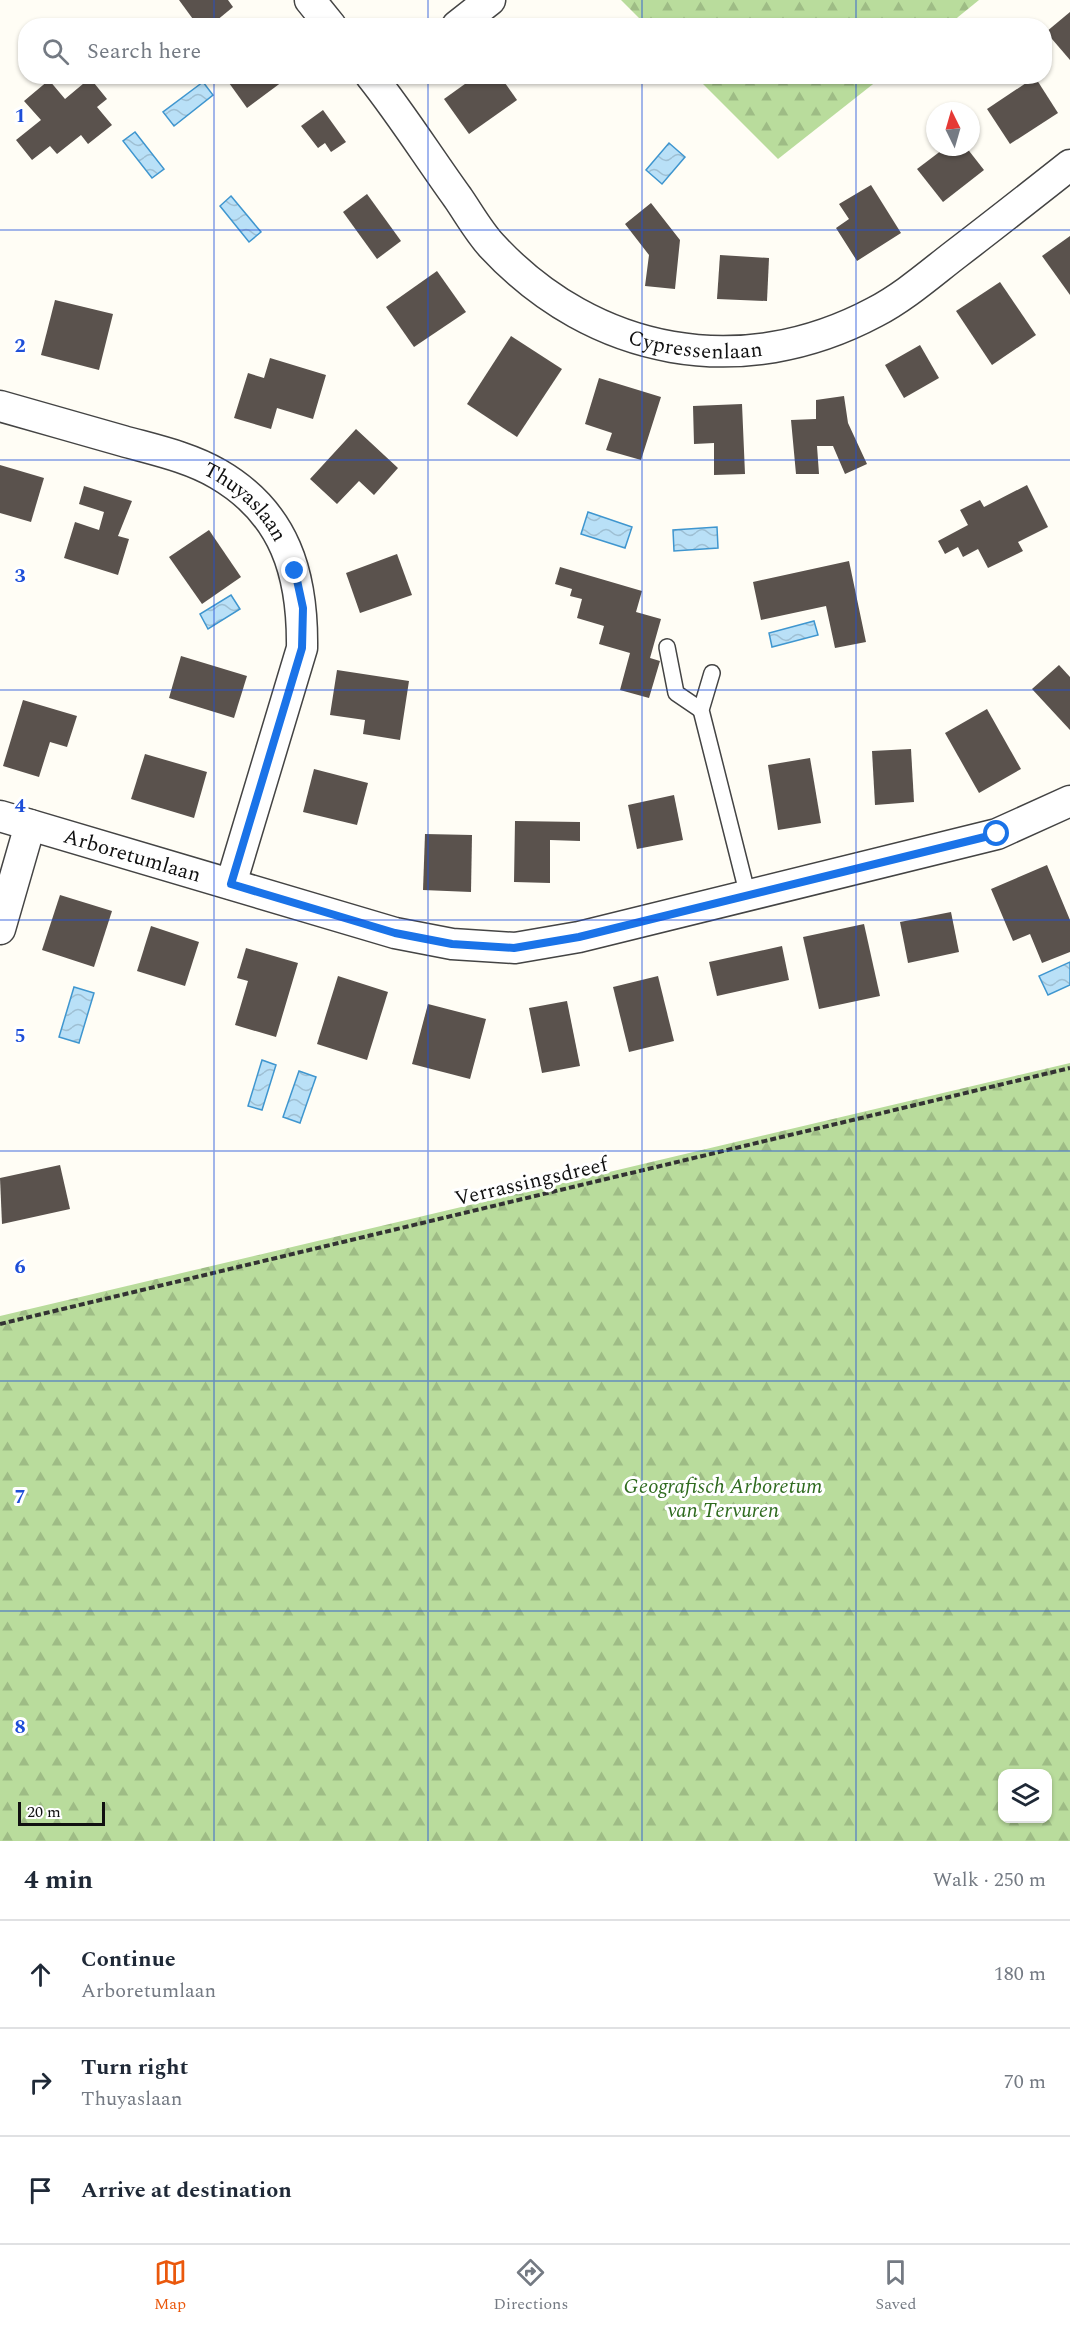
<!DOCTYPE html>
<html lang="en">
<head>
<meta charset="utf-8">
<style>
	:root { --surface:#fff; --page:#f6f6f7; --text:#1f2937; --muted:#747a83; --line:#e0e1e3; --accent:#ea580c }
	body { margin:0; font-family:Spectral,serif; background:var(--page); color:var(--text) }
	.controls { position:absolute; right:18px; bottom:18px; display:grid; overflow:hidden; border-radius:12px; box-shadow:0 2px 4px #0004 }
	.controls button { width:54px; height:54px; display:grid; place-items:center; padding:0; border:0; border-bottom:2px solid var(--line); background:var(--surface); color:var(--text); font:30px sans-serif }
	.compass { position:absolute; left:926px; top:102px; width:54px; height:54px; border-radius:50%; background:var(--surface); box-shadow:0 2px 4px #0004; rotate:355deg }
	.scale { position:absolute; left:18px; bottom:15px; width:87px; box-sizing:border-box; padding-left:6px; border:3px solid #111; border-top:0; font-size:16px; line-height:21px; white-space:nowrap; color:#111; -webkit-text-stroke:4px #fff; paint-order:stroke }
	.stop { position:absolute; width:18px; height:18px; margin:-14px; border:4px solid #1a73e8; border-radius:50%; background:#fff }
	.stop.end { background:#1a73e8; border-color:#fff; box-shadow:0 2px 6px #0008 }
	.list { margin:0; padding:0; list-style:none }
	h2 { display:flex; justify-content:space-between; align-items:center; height:78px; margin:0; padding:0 24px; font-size:26px }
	h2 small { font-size:20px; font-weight:400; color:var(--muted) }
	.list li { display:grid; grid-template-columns:39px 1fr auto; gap:18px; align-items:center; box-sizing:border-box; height:108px; padding:0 24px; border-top:2px solid var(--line) }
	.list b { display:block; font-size:22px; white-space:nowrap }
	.list p { margin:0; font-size:20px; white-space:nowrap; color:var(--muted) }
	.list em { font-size:20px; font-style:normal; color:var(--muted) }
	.icon { flex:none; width:33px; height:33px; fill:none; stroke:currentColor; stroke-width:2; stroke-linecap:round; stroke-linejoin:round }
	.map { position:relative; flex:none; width:1070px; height:1841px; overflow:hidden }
	.search { position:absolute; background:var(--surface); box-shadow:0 2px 4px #0004; left:18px; right:18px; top:18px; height:66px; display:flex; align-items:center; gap:15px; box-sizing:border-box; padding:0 21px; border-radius:24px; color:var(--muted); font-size:22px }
	.sheet { height:402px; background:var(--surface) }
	nav { display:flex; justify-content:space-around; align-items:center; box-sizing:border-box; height:84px; border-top:2px solid var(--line); background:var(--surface); font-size:16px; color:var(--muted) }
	nav a { display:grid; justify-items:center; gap:3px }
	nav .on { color:var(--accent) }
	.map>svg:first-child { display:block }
	.forest { fill:url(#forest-firs); fill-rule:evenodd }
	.water { fill:url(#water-waves); stroke:#3f96cf; stroke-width:1.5 }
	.building { fill:#5a524d }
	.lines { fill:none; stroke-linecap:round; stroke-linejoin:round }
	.service-casing { stroke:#444; stroke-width:18 }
	.minor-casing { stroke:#444; stroke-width:33 }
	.path { stroke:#333; stroke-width:4; stroke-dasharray:6 3; stroke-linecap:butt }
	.service { stroke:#fff; stroke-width:15 }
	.minor { stroke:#fff; stroke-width:30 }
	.route { stroke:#1a73e8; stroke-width:8 }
	.grid { fill:none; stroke:#1d4ed8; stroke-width:1.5; stroke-opacity:0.55 }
	.labels { text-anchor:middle; stroke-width:6; stroke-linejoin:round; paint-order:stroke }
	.street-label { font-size:21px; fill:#111; stroke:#fff }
	.park-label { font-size:21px; font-style:italic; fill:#2f6b1f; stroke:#fff }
	.grid-label { font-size:20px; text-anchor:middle; font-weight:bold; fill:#1d4ed8; stroke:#fff; stroke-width:6; stroke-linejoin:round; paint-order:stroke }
</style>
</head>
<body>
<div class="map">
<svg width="1070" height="1841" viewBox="0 0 1070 1841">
	<defs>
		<pattern id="forest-firs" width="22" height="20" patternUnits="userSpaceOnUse" patternTransform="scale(1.5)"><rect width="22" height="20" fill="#b9dc9c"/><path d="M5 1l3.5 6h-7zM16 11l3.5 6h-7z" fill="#9ebc85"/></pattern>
		<pattern id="water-waves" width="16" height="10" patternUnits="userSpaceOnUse" patternTransform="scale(1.5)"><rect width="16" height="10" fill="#b9e0f7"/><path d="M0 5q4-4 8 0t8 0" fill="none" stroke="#9ebfd3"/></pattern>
	</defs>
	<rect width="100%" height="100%" fill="#fffdf5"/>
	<!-- forest -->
	<g class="forest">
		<polygon points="621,0 979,0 947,26 646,25"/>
		<polygon points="696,77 882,77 778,159"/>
		<path d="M1070,1063V1841H0V1316ZM1002,1774H1048V1818H1002Z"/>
	</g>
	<!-- water -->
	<g class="water">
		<polygon points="203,82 213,95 174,126 163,112"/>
		<polygon points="135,132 164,169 152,178 123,141"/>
		<polygon points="669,143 685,157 662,184 646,170"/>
		<polygon points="231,196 261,232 249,242 220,206"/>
		<polygon points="588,512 632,527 625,548 581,534"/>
		<polygon points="717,527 718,548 674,551 673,530"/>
		<polygon points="231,595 240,609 208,629 200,614"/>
		<polygon points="814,621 818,635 772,647 769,633"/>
		<polygon points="1070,962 1070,985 1048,995 1039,976"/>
		<polygon points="74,987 94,993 79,1043 59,1037"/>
		<polygon points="262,1060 276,1065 262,1110 248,1106"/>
		<polygon points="299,1071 316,1077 300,1123 283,1117"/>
	</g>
	<!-- building -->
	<g class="building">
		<polygon points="179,0 228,0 233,7 210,26 198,26"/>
		<polygon points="1070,12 1070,60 1046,32"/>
		<polygon points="224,76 290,76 247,108"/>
		<polygon points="476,76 500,76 517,100 469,134 444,99"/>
		<polygon points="1035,77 1058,113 1010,144 987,109"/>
		<polygon points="90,78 107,99 97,107 112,125 88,144 81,135 57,154 50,146 32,160 16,140 41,120 24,101 49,80 65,99"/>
		<polygon points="323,110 346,142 331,152 325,143 318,148 301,126"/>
		<polygon points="946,147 966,147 984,170 943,202 917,169"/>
		<polygon points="871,185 901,233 857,261 836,228 849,219 839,204"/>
		<polygon points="367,194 401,241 377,259 343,212"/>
		<polygon points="651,203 680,240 675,289 645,286 649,255 625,224"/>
		<polygon points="1070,236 1070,295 1042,256"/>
		<polygon points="720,255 769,258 767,301 717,299"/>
		<polygon points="437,271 466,312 414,347 386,307"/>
		<polygon points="1000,282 1036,335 992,365 956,311"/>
		<polygon points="55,300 113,314 99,370 41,355"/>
		<polygon points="511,336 562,369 517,437 467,404"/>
		<polygon points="920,345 939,378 904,398 885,365"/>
		<polygon points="270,358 326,375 313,419 277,408 271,429 234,418 248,373 264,378"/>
		<polygon points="599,378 661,397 641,460 606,450 612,433 585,424"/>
		<polygon points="844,396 848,423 867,464 845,474 833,446 817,446 819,474 796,474 791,420 816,419 816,400"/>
		<polygon points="742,404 745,474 714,475 714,443 694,444 693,406"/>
		<polygon points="356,429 398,468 374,495 359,481 337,504 310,479"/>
		<polygon points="0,465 44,478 31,522 0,513"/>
		<polygon points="1027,485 1048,527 1018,542 1023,551 988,568 978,549 963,557 958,547 945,554 938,541 968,525 960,510 980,500 984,507"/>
		<polygon points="84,486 132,501 118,536 129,539 118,575 64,558 75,522 99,530 104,512 79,504"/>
		<polygon points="209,530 241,577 202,604 169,557"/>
		<polygon points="397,554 412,595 360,613 346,573"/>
		<polygon points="849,561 866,642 835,648 826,606 761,620 753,582"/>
		<polygon points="560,567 642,591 636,612 661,619 650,658 660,661 649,698 620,690 630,653 599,644 604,626 577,618 582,599 570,596 572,589 555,584"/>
		<polygon points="181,656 247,676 234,718 169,698"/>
		<polygon points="1059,665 1070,677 1070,730 1032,689"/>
		<polygon points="337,670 409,681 400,740 363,734 365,720 330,715"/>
		<polygon points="23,700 77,716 67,747 50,742 39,777 3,766"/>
		<polygon points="987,709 1021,769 979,793 945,733"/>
		<polygon points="911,749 914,802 875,805 872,751"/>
		<polygon points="145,754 207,772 194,818 131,799"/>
		<polygon points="810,758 821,823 778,830 768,765"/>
		<polygon points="314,769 368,783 357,825 303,812"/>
		<polygon points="674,795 683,840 637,849 628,805"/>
		<polygon points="515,821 580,822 580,841 550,840 550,883 514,882"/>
		<polygon points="425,834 472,835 471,892 423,890"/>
		<polygon points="1047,865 1070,920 1070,952 1042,963 1030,934 1013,941 991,889"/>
		<polygon points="60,895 112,911 94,967 42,950"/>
		<polygon points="951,912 959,952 908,963 900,922"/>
		<polygon points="864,924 880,996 819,1009 803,937"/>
		<polygon points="151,926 199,942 185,986 137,971"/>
		<polygon points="782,946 789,980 717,996 709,962"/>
		<polygon points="246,948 298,963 276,1037 235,1025 248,981 237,978"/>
		<polygon points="338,976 388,992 367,1060 317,1044"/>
		<polygon points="658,976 674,1041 629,1052 613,987"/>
		<polygon points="567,1001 580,1066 542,1073 529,1008"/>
		<polygon points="428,1004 486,1019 470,1079 412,1064"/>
		<polygon points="60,1165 70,1209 2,1224 0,1178"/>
	</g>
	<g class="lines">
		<!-- service casing -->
		<g class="service-casing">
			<g id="service">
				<polyline points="667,647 676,693 701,710"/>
				<polyline points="712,673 701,710 748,896"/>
			</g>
		</g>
		<!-- minor casing -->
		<g class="minor-casing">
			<g id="minor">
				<polyline points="310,0 331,26"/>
				<polyline points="457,26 490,0"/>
				<path id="s1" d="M371,76C402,115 429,158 458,198C469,214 479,232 492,246C594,356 742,383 875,312C904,297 930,274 956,254C994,225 1032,195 1070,165"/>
				<path id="s2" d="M0,406C41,418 82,429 123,441C155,450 189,457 218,474C285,513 303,574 302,648L231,884"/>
				<path id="s3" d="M0,816L395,933L452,944L515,948L579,937L997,834L1070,801"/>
				<polyline points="0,929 30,825"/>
			</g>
		</g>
		<!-- path -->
		<polyline class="path" points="0,1324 1070,1068"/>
		<!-- service -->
		<use href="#service" class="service"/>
		<!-- minor -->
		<use href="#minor" class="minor"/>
	</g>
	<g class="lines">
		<!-- route -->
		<polyline class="route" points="295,571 303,608 302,648 231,884 395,933 452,944 514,948 579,937 997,834"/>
	</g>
	<!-- grid -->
	<path class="grid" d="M214,0V26M428,0V26M642,0V26M856,0V26M214,76V1841M428,76V1841M642,76V1841M856,76V1841M0,230H1070M0,460H1070M0,690H1070M0,920H1070M0,1151H1070M0,1381H1070M0,1611H1070"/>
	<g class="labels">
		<!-- street labels -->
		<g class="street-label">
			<text dy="7" stroke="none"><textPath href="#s1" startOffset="442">Cypressenlaan</textPath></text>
			<text dy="7" stroke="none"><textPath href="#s2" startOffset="268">Thuyaslaan</textPath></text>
			<text dy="7" stroke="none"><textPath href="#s3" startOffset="138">Arboretumlaan</textPath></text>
			<text transform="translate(531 1181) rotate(-13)" y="7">Verrassingsdreef</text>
		</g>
		<!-- park labels -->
		<g class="park-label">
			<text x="723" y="1493">Geografisch Arboretum<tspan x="723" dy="24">van Tervuren</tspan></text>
		</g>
	</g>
	<g class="grid-label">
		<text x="20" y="122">1</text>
		<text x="20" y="352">2</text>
		<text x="20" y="582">3</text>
		<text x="20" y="812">4</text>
		<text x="20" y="1042">5</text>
		<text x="20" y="1273">6</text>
		<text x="20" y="1503">7</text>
		<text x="20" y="1733">8</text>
	</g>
</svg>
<div class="controls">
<button><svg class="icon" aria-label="layers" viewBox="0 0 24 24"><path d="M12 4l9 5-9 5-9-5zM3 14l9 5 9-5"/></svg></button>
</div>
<svg class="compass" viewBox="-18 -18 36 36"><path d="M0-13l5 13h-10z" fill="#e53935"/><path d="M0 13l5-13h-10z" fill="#747a83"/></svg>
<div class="scale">20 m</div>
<div class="stop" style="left:997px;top:834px"></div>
<div class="stop end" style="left:295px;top:571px"></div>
<div class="search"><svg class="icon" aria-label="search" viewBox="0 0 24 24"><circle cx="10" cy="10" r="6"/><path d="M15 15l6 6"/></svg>Search here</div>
</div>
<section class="sheet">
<h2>4 min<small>Walk · 250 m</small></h2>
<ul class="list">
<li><svg class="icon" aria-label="ahead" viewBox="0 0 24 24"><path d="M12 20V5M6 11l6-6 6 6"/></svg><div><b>Continue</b><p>Arboretumlaan</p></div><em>180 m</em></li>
<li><svg class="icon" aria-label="right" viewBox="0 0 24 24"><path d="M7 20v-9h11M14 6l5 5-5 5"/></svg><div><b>Turn right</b><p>Thuyaslaan</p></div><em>70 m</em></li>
<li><svg class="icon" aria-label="arrive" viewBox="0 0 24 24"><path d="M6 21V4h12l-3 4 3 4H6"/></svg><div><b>Arrive at destination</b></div></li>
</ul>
</section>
<nav>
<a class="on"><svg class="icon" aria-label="map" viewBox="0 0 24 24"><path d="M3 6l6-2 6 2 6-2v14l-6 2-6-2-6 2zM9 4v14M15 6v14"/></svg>Map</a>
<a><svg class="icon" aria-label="directions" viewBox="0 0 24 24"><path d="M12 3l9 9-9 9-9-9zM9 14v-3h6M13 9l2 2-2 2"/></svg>Directions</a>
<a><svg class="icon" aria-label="saved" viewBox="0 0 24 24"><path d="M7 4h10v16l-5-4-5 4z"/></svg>Saved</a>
</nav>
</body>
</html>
